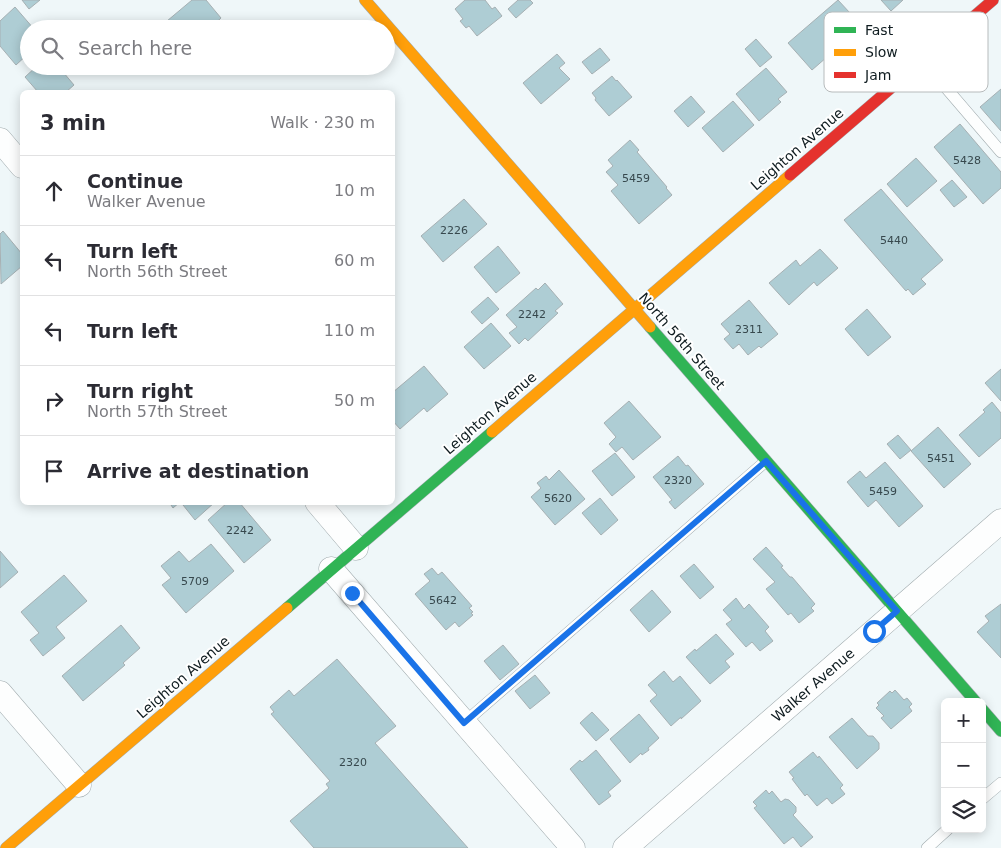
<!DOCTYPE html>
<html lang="en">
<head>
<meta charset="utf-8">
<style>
	:root { --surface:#fff; --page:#f2f2f3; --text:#2b2b33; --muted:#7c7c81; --line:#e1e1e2 }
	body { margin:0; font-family:"DejaVu Sans",sans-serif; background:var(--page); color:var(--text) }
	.controls { position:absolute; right:15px; bottom:15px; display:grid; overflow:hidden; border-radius:8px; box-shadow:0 2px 12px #0003 }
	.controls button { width:45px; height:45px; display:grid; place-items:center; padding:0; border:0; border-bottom:1px solid var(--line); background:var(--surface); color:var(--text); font:25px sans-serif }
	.stop { position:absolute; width:15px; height:15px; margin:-11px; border:4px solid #1a73e8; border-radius:50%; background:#fff }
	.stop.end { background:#1a73e8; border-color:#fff; box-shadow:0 1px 5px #0008 }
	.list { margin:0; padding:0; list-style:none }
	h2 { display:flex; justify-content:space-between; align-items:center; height:65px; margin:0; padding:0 20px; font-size:21px }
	h2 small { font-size:16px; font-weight:400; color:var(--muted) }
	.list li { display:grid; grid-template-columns:32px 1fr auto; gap:15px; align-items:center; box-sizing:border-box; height:70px; padding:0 20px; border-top:1px solid var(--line) }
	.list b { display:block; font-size:19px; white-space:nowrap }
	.list p { margin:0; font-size:16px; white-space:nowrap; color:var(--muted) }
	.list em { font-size:16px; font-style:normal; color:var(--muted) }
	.icon { flex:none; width:28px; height:28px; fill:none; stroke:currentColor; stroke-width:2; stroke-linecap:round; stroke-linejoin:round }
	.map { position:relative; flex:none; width:1001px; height:848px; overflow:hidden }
	.search { position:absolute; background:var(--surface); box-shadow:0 2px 12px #0003; left:20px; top:20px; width:375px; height:55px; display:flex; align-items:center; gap:12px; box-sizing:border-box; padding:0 18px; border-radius:28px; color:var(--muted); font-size:19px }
	.panel { position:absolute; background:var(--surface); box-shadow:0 2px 12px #0003; left:20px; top:90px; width:375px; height:415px; border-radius:8px }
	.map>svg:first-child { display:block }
	.building { fill:#aecdd4; stroke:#a6b0b3 }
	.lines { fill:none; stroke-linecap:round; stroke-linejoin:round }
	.lane-casing { stroke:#a1abae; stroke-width:12 }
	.street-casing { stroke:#a1abae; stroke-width:25 }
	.fast-casing { stroke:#a1abae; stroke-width:12 }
	.slow-casing { stroke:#a1abae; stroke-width:12 }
	.jam-casing { stroke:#a1abae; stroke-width:12 }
	.lane { stroke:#fdfefe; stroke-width:11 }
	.street { stroke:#fdfefe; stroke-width:24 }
	.fast { stroke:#30b455; stroke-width:11 }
	.slow { stroke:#ff9f0a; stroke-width:11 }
	.jam { stroke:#e5322d; stroke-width:11 }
	.route { stroke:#1a73e8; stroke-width:6 }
	.labels { text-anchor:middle; stroke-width:4; stroke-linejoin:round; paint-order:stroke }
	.number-label { font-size:11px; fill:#37484d }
	.street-label { font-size:14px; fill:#0f1c20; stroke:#fff }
	.key { fill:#fff; stroke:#b7bbbc; stroke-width:1 }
	.key-label { font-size:14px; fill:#0f1c20 }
</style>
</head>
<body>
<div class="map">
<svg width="1001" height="848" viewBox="0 0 1001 848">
	<rect width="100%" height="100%" fill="#eff7f9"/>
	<!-- building -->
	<g class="building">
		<polygon points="22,0 40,0 29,9"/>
		<polygon points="192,0 206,0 221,18 209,29 174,29 167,21"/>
		<polygon points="465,0 485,0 492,9 495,7 502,16 477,36 469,26 466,28 460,21 463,19 455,9"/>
		<polygon points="518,0 530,0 533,3 516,18 508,9"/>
		<polygon points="838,0 862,26 846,39 849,42 829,59 827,57 812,70 788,43"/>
		<polygon points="881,0 903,0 891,11"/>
		<polygon points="15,7 34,29 29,29 29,53 16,65 0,46 0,21"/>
		<polygon points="756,39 772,57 760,67 745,49"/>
		<polygon points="600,48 610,60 592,74 582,62"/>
		<polygon points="557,54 565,63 559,68 570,79 541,104 523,83"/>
		<polygon points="37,66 58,66 74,85 66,92 38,92 25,77"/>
		<polygon points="766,68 787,92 778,99 781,102 759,121 736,94"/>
		<polygon points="612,76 616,81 617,80 632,97 609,116 595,100 596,98 592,93"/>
		<polygon points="1001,89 1001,131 980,107"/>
		<polygon points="691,96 705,112 688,127 674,111"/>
		<polygon points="733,101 754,125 723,152 702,128"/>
		<polygon points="960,124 1001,172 1001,188 983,204 934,147"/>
		<polygon points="630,140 639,150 637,152 667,187 666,188 672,195 639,224 611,191 618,185 606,172 613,166 608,160"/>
		<polygon points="916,158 937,181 907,207 887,184"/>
		<polygon points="952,180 967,197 954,207 940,190"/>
		<polygon points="881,189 943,260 921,279 926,284 913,295 908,289 906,291 844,220"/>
		<polygon points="464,199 487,224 443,262 421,236"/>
		<polygon points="3,231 22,254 22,266 1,284 0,234"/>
		<polygon points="498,246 520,273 496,293 474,267"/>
		<polygon points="820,249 838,268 817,286 814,282 789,305 769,283 796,260 800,266"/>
		<polygon points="545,283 563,304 555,311 558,313 528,341 525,338 519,344 509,333 517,327 506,315 536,288 538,290"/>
		<polygon points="488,297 499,309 482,324 471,312"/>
		<polygon points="749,300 778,334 761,348 759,346 748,355 739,344 733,349 724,339 730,334 721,324"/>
		<polygon points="867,309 891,337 868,356 845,329"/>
		<polygon points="491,323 511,346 484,369 464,347"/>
		<polygon points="424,366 448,394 427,412 424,408 400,429 392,420 392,393"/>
		<polygon points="1001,369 1001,401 985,383"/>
		<polygon points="629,401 661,437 633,460 622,447 616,452 609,444 616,437 604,423"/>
		<polygon points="992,402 1001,413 1001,438 979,457 959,435 985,412 983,410"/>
		<polygon points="938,427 971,464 944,488 911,451"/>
		<polygon points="898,435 911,450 900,459 887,444"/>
		<polygon points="615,453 635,477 612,496 592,471"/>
		<polygon points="678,456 686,466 688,465 704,484 675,509 669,502 672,500 653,477"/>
		<polygon points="885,462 923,506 899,527 876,500 868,507 847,482 860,471 866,478"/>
		<polygon points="559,470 585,499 555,525 531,497 541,488 537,483 546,476 549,480"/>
		<polygon points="600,498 618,520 601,535 582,513"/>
		<polygon points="169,502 180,502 173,508"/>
		<polygon points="186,502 215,502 195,520 183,505"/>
		<polygon points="228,502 239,502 271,540 244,563 208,520"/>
		<polygon points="211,544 234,571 186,613 162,585 171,578 161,566 179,551 189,562"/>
		<polygon points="766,547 783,566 781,567 790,577 792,577 815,604 811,608 814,611 799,623 791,613 788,615 766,589 775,582 753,559"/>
		<polygon points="0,551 18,572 0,588"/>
		<polygon points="694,564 714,587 700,599 680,576"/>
		<polygon points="432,568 438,575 442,572 472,606 469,608 473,612 471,613 473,615 459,627 455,622 446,630 415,594 430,581 424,574"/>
		<polygon points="64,575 87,601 56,627 65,638 43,656 30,640 39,633 21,612"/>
		<polygon points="652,590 671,612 649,632 630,610"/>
		<polygon points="736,598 744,609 749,604 769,627 765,631 773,641 760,651 752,642 746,647 726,624 732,620 723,610"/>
		<polygon points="1001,604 1001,658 977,632 989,621 985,616"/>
		<polygon points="121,625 140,648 123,663 125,665 83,701 62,676"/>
		<polygon points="716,634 734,654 725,661 730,667 710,684 686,657 695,649 696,651"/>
		<polygon points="503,645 519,664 500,680 484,661"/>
		<polygon points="337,659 396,726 375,743 468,848 314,848 290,821 329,788 326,784 330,781 271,714 274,712 270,707 289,690 294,696"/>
		<polygon points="664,671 673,682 680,676 701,701 681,719 681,717 671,726 650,701 657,695 648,685"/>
		<polygon points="535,675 550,693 530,709 515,691"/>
		<polygon points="895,690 904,700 907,698 912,704 909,707 912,711 891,729 881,718 884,716 876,708 879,705 877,703 890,691 892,693"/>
		<polygon points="592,712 609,730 596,741 580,723"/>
		<polygon points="639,714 659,738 648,748 649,750 642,755 641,753 630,763 610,739"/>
		<polygon points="852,718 868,736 873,736 879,743 879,749 857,769 829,737"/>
		<polygon points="596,750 621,781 608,792 611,796 599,805 570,769 580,760 582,762"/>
		<polygon points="813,752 818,758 819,756 843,785 840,788 845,794 832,804 827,798 817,806 807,794 805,796 792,779 794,778 789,772"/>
		<polygon points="766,790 769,794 772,791 781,802 785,799 789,800 796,807 796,812 793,815 813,837 801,847 793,837 784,844 754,808 757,806 753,802"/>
	</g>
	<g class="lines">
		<!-- lane casing -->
		<g class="lane-casing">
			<g id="lane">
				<polyline points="923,61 1001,152"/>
				<polyline points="464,723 766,461"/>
				<polyline points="982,799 1001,783"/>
				<polyline points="927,848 948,829"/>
			</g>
		</g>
		<!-- street casing -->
		<g class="street-casing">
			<g id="street">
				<polyline points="0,140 22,166"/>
				<polyline points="317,502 356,548"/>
				<polyline points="331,569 573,848"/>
				<polyline points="0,693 79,785"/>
				<polyline points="625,848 1001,521"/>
			</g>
		</g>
		<!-- fast casing -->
		<g class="fast-casing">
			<g id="fast">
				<polyline points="650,327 976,702"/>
				<polyline points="287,608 492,432"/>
				<polyline points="982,709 1001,731"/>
			</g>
		</g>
		<!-- slow casing -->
		<g class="slow-casing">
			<g id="slow">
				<polyline points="365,0 650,327"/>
				<polyline points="492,432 790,175"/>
				<polyline points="6,848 287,608"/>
			</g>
		</g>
		<!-- jam casing -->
		<g class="jam-casing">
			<polyline id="jam" points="790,175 993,0"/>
		</g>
		<!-- lane -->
		<use href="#lane" class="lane"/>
		<!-- street -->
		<use href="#street" class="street"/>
		<!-- fast -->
		<use href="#fast" class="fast"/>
		<!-- slow -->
		<use href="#slow" class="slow"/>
		<!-- jam -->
		<use href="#jam" class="jam"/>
	</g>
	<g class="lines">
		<!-- route -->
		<polyline class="route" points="352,593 464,723 766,461 897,611 874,631"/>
	</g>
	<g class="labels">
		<!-- number labels -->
		<g class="number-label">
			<text x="967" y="164">5428</text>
			<text x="636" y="182">5459</text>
			<text x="454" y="234">2226</text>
			<text x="894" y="244">5440</text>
			<text x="532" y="318">2242</text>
			<text x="749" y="333">2311</text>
			<text x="941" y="462">5451</text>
			<text x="678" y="484">2320</text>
			<text x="883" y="495">5459</text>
			<text x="558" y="502">5620</text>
			<text x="240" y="534">2242</text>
			<text x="195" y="585">5709</text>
			<text x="443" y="604">5642</text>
			<text x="353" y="766">2320</text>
		</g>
		<!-- street labels -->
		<g class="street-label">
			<text transform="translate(797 149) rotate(-41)" y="5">Leighton Avenue</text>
			<text transform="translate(682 341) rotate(49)" y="5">North 56th Street</text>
			<text transform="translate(490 413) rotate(-41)" y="5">Leighton Avenue</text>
			<text transform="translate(183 677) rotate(-41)" y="5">Leighton Avenue</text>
			<text transform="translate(813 685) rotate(-41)" y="5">Walker Avenue</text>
		</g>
	</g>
	<!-- legend -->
	<rect x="824" y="12" width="164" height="80" rx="8" class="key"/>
	<rect x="834" y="27" width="22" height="6" fill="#30b455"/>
	<rect x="834" y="49" width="22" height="7" fill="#ff9f0a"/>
	<rect x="834" y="72" width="22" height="6" fill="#e5322d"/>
	<g class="key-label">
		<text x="865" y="35">Fast</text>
		<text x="865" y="57">Slow</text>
		<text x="865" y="80">Jam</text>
	</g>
</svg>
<div class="controls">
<button>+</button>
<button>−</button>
<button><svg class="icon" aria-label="layers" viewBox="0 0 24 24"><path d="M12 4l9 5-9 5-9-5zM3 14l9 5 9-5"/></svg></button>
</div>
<div class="stop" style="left:874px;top:631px"></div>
<div class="stop end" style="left:352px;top:593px"></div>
<div class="search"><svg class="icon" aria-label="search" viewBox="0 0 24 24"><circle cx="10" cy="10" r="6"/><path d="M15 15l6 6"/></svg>Search here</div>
<section class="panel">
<h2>3 min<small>Walk · 230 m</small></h2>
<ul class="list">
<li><svg class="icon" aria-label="ahead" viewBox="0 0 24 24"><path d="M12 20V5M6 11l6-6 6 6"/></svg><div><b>Continue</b><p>Walker Avenue</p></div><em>10 m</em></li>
<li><svg class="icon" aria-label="left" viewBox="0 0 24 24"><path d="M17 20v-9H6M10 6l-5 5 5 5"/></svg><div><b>Turn left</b><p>North 56th Street</p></div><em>60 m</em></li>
<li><svg class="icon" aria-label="left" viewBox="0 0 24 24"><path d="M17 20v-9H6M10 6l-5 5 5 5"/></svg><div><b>Turn left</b></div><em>110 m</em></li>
<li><svg class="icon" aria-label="right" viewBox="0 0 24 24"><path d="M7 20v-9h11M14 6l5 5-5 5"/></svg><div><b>Turn right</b><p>North 57th Street</p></div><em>50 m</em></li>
<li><svg class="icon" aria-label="arrive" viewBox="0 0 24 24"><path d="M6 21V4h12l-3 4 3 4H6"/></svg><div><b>Arrive at destination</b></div></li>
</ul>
</section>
</div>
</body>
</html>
